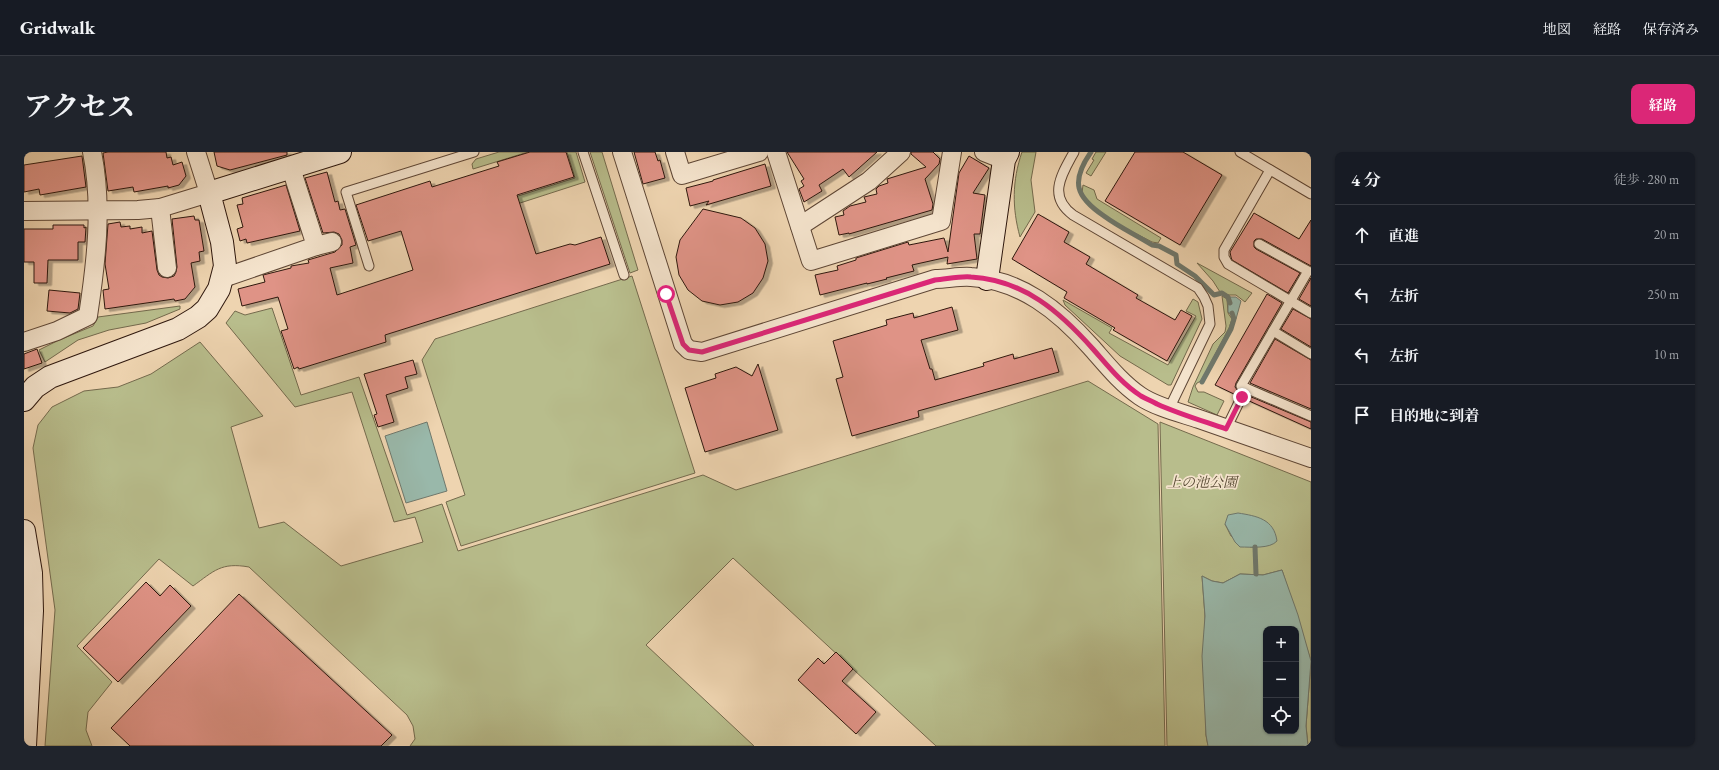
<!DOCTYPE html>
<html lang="ja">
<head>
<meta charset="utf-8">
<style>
	:root { --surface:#171b24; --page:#20242c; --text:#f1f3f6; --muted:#9ea1a6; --line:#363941; --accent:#db2777 }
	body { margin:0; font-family:"EB Garamond","Noto Serif JP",serif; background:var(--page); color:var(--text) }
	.controls { position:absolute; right:12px; bottom:12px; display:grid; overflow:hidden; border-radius:8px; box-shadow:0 1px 3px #0004 }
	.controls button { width:36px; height:36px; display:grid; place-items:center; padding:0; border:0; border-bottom:1px solid var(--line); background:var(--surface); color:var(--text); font:20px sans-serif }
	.stop { position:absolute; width:12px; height:12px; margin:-9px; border:3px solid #db2777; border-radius:50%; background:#fff }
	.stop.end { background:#db2777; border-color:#fff; box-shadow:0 1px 4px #0008 }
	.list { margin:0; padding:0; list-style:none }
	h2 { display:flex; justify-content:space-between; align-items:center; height:52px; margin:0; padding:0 16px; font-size:17px }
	h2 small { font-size:13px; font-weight:400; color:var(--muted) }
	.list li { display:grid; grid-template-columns:26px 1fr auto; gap:12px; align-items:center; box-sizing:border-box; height:60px; padding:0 16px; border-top:1px solid var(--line) }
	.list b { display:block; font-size:15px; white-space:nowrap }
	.list em { font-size:13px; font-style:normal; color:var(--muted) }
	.icon { flex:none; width:22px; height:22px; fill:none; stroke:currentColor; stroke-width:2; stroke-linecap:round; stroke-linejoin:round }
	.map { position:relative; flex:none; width:1287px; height:594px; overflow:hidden; border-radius:8px }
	header { display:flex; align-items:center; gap:24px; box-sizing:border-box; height:56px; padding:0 20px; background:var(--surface); border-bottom:1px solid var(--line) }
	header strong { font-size:19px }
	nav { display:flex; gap:22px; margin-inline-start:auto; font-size:14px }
	.intro { display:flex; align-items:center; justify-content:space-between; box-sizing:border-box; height:96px; padding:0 24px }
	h1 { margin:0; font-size:28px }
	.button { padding:10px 18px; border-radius:8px; background:var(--accent); color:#fff; font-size:14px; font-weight:700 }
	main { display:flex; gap:24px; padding:0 24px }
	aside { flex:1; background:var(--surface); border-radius:8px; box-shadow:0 1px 3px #0004 }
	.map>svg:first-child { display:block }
	.green { fill:#b8bd8c; stroke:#746a4d; fill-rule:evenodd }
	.water { fill:#99b8aa; stroke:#6f786c; fill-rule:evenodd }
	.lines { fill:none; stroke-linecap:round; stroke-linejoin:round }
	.stream { stroke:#6f786c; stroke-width:5 }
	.building { fill:#df9386; stroke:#2f180e; filter:url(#shadow) }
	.lane-casing { stroke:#5f4736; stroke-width:11 }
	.street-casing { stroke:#5f4736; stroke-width:20 }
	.secondary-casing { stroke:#2f180e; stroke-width:24 }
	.lane { stroke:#f4e3cc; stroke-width:9 }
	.street { stroke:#f4e3cc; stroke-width:18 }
	.secondary { stroke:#f4e3cc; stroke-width:22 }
	.route { stroke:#db2777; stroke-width:5 }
	.labels { text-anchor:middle; stroke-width:3.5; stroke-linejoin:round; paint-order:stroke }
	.park-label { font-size:14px; font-style:italic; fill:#584a34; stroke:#f4e3cc }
</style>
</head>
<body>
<header>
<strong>Gridwalk</strong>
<nav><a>地図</a><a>経路</a><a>保存済み</a></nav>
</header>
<div class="intro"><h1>アクセス</h1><a class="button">経路</a></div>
<main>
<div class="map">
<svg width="1287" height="594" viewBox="0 0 1287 594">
	<defs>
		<filter id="shadow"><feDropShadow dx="4.5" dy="2.5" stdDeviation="0" flood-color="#0004"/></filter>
	</defs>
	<rect width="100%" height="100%" fill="#eed4b0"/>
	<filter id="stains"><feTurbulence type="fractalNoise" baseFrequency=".005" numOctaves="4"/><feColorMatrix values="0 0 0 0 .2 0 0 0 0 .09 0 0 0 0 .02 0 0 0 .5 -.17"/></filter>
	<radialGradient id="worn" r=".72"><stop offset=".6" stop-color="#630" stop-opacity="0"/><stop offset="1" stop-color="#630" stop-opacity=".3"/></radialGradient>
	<!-- green -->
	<g class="green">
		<polygon points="475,0 504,0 449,17 448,12 452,7"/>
		<polygon points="543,0 552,0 561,30 493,52 491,45 551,26"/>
		<polygon points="566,0 578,0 614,118 606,121"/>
		<path d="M998,0H1012L1007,28L1011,60L996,85C988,56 988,29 998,0Z"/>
		<polygon points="1072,0 1082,0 1067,24 1062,21 1070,8 1068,7"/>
		<path d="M1059,33L1070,38L1073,47L1137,86L1134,91L1128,90C1108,79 1068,62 1058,41Z"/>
		<polygon points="1173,111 1228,141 1221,150 1212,143 1205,143 1196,140 1189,129"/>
		<polygon points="608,124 671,321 437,394 422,350 441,343 398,208 411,187"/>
		<polygon points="1198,144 1203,147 1204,161 1208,167 1205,176 1177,229 1173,231 1171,234 1174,240 1180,240 1200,249 1193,263 1164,250 1169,235 1189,192 1201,180 1202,174"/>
		<polygon points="1169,147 1174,150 1178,167 1147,233 1144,233 1096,204 1041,153 1039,148 1088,176 1085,181 1144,213 1172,164 1162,159"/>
		<polygon points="156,154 156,157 122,171 85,178 54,188 21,210 15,198 35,188 69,174 74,165"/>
		<path d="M248,156L277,243L335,225L383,363L418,352L434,399L679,323L712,338L1064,229L1134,272L1141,594H912L709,406L622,493L730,594H386L391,587L389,574L383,563L225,415C197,410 190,419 169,434L135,407L53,494L88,530L64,560L62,578L68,594H21L31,458L9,296L14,273L28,255L60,239L94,235L127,222L176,190L239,264L207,275L235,376L260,370L317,414L399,390L391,365L370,370L328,240L271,255L202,171L211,159L221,163Z"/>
		<path d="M1136,270L1287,330V594H1284L1282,574L1287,509L1258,418L1239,423L1216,422L1199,431L1188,429L1178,424L1181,464L1182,583L1184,594H1143ZM1201,372L1231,395H1226L1207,384Z"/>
	</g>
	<!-- water -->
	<g class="water">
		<polygon points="1204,145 1212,145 1217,149 1212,167 1204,160"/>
		<polygon points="403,270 423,339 382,351 361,284"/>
		<path d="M1214,361C1233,364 1250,367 1253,389C1246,397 1227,395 1216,395L1211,390L1201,372L1204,363Z"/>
		<path d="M1258,418L1274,463L1287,509L1282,574L1284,594H1184L1182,583L1178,504L1181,464L1178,424L1188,429L1199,431L1216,422L1239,423ZM1242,477H1272V579H1242Z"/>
	</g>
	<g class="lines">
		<!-- stream -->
		<g class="stream">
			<path d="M1067,0C1046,30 1052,45 1080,64C1095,75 1112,83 1128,93L1135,94L1152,103L1153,112L1171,124L1190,143L1198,141L1204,145L1206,151"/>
			<polyline points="1178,230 1207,177 1210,167 1208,161"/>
			<polyline points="1231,395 1232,422"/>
		</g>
	</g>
	<!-- building -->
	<g class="building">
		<polygon points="84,0 142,0 143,6 147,5 149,13 158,10 162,24 155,33 144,36 144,34 110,40 109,35 84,39 79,1"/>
		<polygon points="190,0 263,0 263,3 206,18 193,14"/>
		<polygon points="506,0 542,0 550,25 493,43 512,102 546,92 551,93 577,85 586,112 361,183 362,190 275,217 274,215 270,217 257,179 264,177 254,145 218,154 214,137 241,130 239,123 267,116 267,114 285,111 284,108 311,100 318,93 318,88 315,82 310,80 299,81 281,26 303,20 311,50 314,49 316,58 321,57 332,93 326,95 329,111 306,116 313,143 389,118 377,79 344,89 332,53 406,29 408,35 475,14 473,10"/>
		<polygon points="610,0 631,0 634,9 636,8 641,26 619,32"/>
		<polygon points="763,0 853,0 825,25 819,17 795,33 798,39 780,50 775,37 780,34 777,29 780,27"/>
		<polygon points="887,0 909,0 916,7 915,12 901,27 909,52 908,58 825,82 825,81 815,83 811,65 820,63 819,59 826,54 842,50 840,45 853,42 852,37 855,34 864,31 863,27 902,15 887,2"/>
		<polygon points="1111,0 1159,0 1198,23 1156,93 1081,49"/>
		<polygon points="58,4 62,35 16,43 15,37 0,40 0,13"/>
		<polygon points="945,4 965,16 949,41 961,43 956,82 950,82 953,107 923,112 924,105 888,113 890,119 862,126 863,127 843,132 843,131 796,143 791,123 814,118 813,114 832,108 832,106 884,90 885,93 920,86 924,100 935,21"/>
		<polygon points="741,12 747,34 682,53 685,49 666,54 662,36 689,29 689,28"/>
		<polygon points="262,33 276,79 223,91 222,87 216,89 213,77 219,75 213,53 219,52 218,46"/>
		<polygon points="679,57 717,66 731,76 741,92 744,109 739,126 729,141 714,150 696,153 678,149 664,138 655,123 652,105 656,88"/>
		<polygon points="1230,61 1275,87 1287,68 1287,114 1238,87 1232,87 1230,89 1230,95 1232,97 1276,121 1264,141 1208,108 1207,105 1206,100"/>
		<polygon points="1014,62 1045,80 1040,90 1066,105 1062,112 1114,143 1112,146 1151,168 1157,158 1168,164 1143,209 1089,178 1091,176 1040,146 1043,140 988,107"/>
		<polygon points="170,64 171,68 175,68 180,99 175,100 176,109 167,111 171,135 161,147 151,149 150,147 81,157 79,138 85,137 81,112 84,72 96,70 97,75 106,74 106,77 118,75 118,81 128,79 133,118 135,123 138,125 144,126 150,124 152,120 153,115 148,67"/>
		<polygon points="29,73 60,73 60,76 62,75 61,90 54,90 54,108 24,108 23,131 10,131 10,110 0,110 0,77 29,77"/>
		<polygon points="1287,126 1287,154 1275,147"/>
		<polygon points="25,138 56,141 54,157 46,161 23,159"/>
		<polygon points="1243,142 1258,151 1212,231 1211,235 1214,239 1212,243 1191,233"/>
		<polygon points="928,155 934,178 897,188 906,217 908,217 911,228 960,214 959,211 989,202 990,207 1028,196 1035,220 894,259 895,265 828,284 812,227 819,225 809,189 863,173 862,168 889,161 890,166"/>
		<polygon points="1269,157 1287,167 1287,195 1257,177"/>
		<polygon points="1251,187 1287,208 1287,257 1226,231"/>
		<polygon points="13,197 18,211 0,217 0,202"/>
		<polygon points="389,208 393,222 381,225 384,236 362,243 370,270 354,275 350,263 353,262 340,222"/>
		<polygon points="734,212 754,278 681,300 661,236 692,226 691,222 712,215 728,224"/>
		<polygon points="1225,244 1287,270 1287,277 1223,248"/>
		<polygon points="122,430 136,444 146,433 167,454 94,530 59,496"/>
		<polygon points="215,442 368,583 357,594 106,594 87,576"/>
		<polygon points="812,500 829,517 818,529 852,560 832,582 774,528 794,506 800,512"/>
	</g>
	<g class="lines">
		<!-- lane casing -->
		<g class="lane-casing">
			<g id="lane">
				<polyline points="559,0 600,123"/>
				<path d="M1050,0C1038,22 1023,44 1049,63L1174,136L1180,145L1184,154L1186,172L1145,257"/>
				<polyline points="1216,0 1287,42"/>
				<polyline points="1246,18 1200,98 1200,105 1204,112 1287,161"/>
				<polyline points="1235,92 1284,119 1217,234 1287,264"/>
				<polyline points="345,114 322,40 450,0"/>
				<polyline points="1249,179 1287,202"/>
				<polyline points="1202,277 1222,236"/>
			</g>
		</g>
		<!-- street casing -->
		<g class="street-casing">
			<g id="street">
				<path d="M598,0L659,192L665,198L678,200L911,127C923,127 936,124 947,125C997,128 1035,159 1067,195C1082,212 1097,231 1116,244C1132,255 1157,261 1175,267C1212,280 1250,293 1287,306"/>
				<polyline points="651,0 658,23 735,0"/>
				<polyline points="752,0 787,109 917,69 928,0"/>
				<polyline points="960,0 980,8"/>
				<polyline points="136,56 143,116"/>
				<polyline points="0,59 114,58 136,56 185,41 172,0"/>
				<polyline points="776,74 845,29 877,0"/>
				<polyline points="292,94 308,90"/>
				<polyline points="199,126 292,94 267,16"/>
				<path d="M0,190L33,179L64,164C72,111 79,53 68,0"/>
			</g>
		</g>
		<!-- secondary casing -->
		<g class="secondary-casing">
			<g id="secondary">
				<polyline points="963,127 980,8 984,0"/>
				<polyline points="0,248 11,235 26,225 154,177 174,165 183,157 195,137 201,114 198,90 185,41 316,0"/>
				<polyline points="0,379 7,421 8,459 1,594"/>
			</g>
		</g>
		<!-- lane -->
		<use href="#lane" class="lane"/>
		<!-- street -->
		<use href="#street" class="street"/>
		<!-- secondary -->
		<use href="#secondary" class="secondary"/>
	</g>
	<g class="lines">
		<!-- route -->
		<path class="route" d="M642,142L659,192L665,198L678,200L911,128C923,127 936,124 947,125C1000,128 1036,160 1069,197C1084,214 1098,232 1117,244C1122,247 1128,249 1133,252C1155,262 1179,269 1202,277L1218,245"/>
	</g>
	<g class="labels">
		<!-- park labels -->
		<g class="park-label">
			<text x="1178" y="335">上の池公園</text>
		</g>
	</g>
	<rect width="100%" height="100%" filter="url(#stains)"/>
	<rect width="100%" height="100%" fill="url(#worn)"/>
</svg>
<div class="controls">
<button>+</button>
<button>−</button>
<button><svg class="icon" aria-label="locate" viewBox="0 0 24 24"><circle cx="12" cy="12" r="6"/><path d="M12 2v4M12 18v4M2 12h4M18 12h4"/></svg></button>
</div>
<div class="stop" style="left:642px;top:142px"></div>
<div class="stop end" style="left:1218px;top:245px"></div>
</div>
<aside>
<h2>4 分<small>徒歩 · 280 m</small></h2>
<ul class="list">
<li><svg class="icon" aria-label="ahead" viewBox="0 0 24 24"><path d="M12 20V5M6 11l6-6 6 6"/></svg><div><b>直進</b></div><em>20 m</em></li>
<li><svg class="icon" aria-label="left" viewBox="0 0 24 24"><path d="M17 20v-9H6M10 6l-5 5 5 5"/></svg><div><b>左折</b></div><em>250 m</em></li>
<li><svg class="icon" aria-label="left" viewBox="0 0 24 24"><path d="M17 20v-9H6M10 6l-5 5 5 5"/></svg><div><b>左折</b></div><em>10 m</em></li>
<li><svg class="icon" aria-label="arrive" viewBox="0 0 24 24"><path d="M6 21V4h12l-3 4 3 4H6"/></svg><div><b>目的地に到着</b></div></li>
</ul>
</aside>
</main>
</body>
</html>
